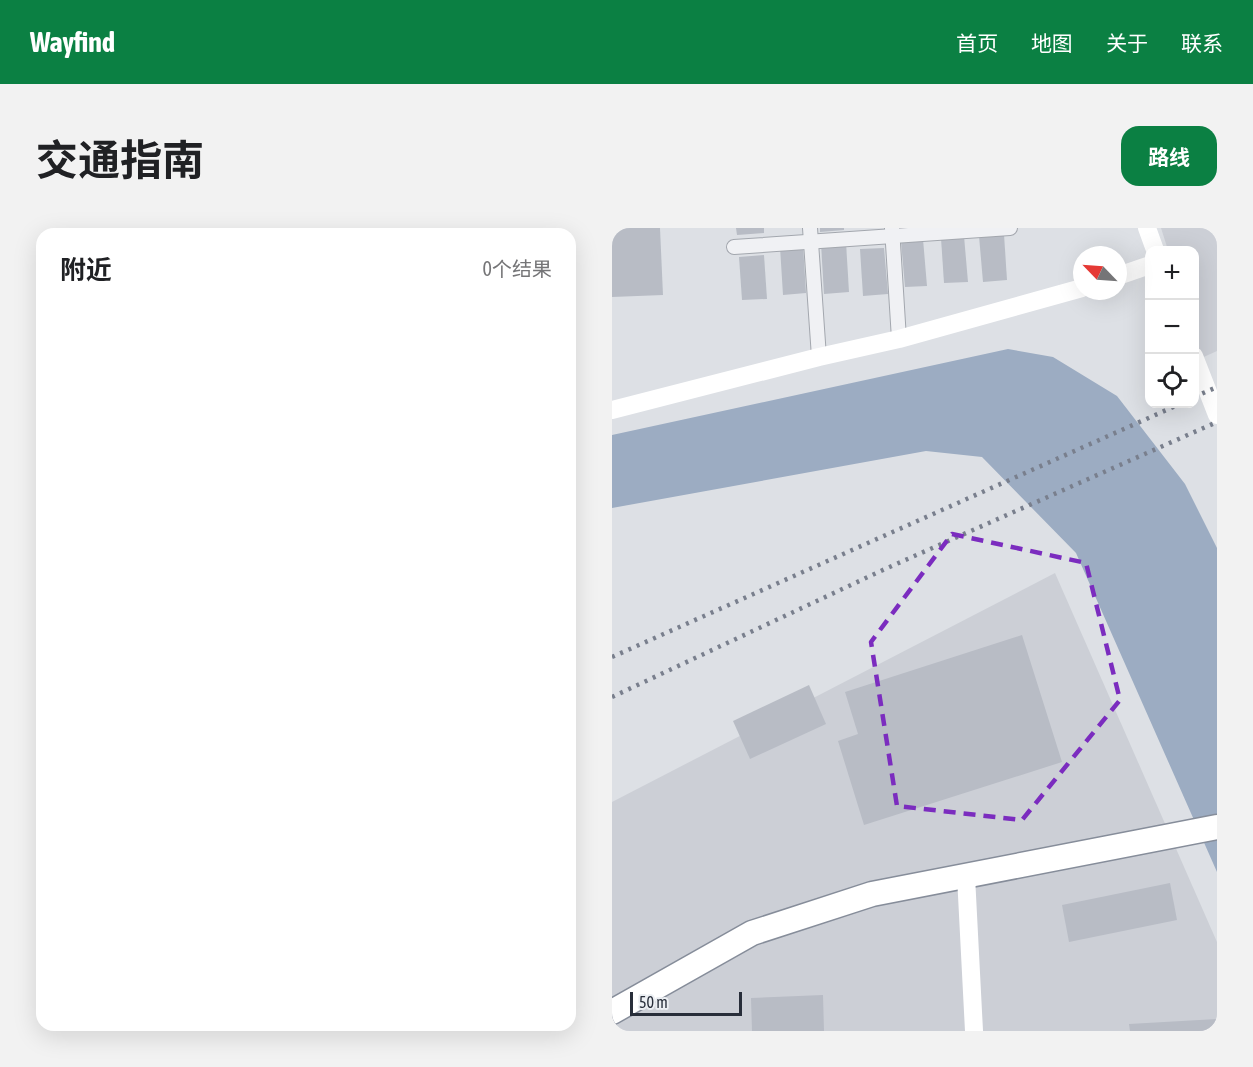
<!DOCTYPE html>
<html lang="zh">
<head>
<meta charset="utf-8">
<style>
	:root { --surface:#fff; --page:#f2f2f2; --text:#202124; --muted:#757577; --line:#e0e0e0; --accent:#0b8043 }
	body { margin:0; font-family:"Asap Condensed","Noto Sans SC",sans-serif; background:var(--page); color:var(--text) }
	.controls { position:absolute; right:18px; top:18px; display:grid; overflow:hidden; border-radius:12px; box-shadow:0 6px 24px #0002 }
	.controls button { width:54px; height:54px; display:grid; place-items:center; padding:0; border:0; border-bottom:2px solid var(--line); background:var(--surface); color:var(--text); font:30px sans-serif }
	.compass { position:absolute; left:461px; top:18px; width:54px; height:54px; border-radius:50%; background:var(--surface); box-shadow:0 6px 24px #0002; rotate:295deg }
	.scale { position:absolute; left:18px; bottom:15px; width:112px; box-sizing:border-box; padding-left:6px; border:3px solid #282e3a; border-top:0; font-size:16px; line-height:21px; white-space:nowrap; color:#282e3a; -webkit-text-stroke:4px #eceff3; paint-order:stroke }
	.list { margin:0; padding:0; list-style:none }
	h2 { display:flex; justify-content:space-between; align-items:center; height:78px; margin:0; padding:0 24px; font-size:26px }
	h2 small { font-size:20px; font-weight:400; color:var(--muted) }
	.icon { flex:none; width:33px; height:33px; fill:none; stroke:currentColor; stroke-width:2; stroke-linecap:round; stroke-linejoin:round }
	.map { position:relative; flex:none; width:605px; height:803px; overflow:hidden; border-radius:18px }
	header { display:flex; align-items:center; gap:36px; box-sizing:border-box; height:84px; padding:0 30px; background:var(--accent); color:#fff }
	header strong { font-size:28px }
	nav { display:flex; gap:33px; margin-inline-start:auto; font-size:21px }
	.intro { display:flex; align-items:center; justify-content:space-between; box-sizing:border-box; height:144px; padding:0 36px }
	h1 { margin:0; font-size:42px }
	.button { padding:15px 27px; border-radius:18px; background:var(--accent); color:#fff; font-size:21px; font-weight:700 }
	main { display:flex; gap:36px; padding:0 36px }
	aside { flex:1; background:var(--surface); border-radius:18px; box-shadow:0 6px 24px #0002 }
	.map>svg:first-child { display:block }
	.built { fill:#cccfd6 }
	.water { fill:#9cacc2 }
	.building { fill:#b8bcc5 }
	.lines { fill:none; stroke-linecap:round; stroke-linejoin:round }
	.street-casing { stroke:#a3a7ae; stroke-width:16 }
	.highway-casing { stroke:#868d9a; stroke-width:27 }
	.street { stroke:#f0f1f4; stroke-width:14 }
	.secondary { stroke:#fff; stroke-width:18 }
	.highway { stroke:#fff; stroke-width:24 }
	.rail { stroke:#797f8d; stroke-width:4.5; stroke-dasharray:3 6; stroke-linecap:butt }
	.marked { fill:none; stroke:#7b2cbf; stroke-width:4.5; stroke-dasharray:12 8; stroke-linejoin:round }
</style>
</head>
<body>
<header>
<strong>Wayfind</strong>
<nav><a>首页</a><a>地图</a><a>关于</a><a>联系</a></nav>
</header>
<div class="intro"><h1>交通指南</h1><a class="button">路线</a></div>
<main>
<aside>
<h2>附近<small>0个结果</small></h2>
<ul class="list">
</ul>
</aside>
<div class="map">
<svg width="605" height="803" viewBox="0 0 605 803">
	<rect width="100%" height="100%" fill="#dde0e5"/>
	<!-- built -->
	<g class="built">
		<polygon points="549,0 605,0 605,123 585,132 582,122 582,22 556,22"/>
		<polygon points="443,345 605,714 605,803 0,803 0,574"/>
	</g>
	<!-- water -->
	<polygon class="water" points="396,121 441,129 505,168 573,256 605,320 605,644 464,325 370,229 314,223 0,280 0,207"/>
	<!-- building -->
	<g class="building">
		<polygon points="0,0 48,0 51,67 0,69"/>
		<polygon points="124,0 152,0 152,5 125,7"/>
		<polygon points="208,0 232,0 232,2 208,4"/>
		<polygon points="392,6 395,52 371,54 367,8"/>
		<polygon points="352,8 356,54 332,55 329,10"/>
		<polygon points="311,11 315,58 293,59 289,13"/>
		<polygon points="234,14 237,64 212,66 209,16"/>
		<polygon points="191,17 194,65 171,67 168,19"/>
		<polygon points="272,20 276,66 251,68 248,21"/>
		<polygon points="152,27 155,71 130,72 127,29"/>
		<polygon points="410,407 450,534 252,597 226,513 246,506 233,464"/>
		<polygon points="197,457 214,496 138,531 121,493"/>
		<polygon points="558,655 565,692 457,714 450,677"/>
		<polygon points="211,767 212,803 140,803 139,770"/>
		<polygon points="605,791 605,803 518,803 517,796"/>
	</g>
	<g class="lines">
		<!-- street casing -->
		<g class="street-casing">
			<g id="street">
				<polyline points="198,0 207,129"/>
				<polyline points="280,0 287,111"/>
				<polyline points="122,19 398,0"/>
			</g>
		</g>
		<!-- highway casing -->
		<g class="highway-casing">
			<polyline id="highway" points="0,784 140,705 260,666 605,599"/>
		</g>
		<!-- street -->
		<use href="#street" class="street"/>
		<!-- secondary -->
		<g class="secondary">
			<polyline points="535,0 543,22"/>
			<polyline points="506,48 538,37"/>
			<polyline points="582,128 605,187"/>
			<polyline points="0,182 207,129 287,111 470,60"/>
			<polyline points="354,648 362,803"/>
		</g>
		<!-- highway -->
		<use href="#highway" class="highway"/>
		<!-- rail -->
		<g class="rail">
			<polyline points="582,169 605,159"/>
			<polyline points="0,429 568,176"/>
			<polyline points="0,469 273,341 605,194"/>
		</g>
	</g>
	<!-- marked area -->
	<path class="marked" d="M340,306L474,335L508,472L410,592L285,578L259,414Z"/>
</svg>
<div class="controls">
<button>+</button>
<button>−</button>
<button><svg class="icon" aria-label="locate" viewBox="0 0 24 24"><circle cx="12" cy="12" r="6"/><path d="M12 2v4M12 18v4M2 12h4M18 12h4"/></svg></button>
</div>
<svg class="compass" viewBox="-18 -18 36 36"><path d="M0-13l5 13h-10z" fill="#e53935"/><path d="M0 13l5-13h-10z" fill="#757577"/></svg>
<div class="scale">50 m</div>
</div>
</main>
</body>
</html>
